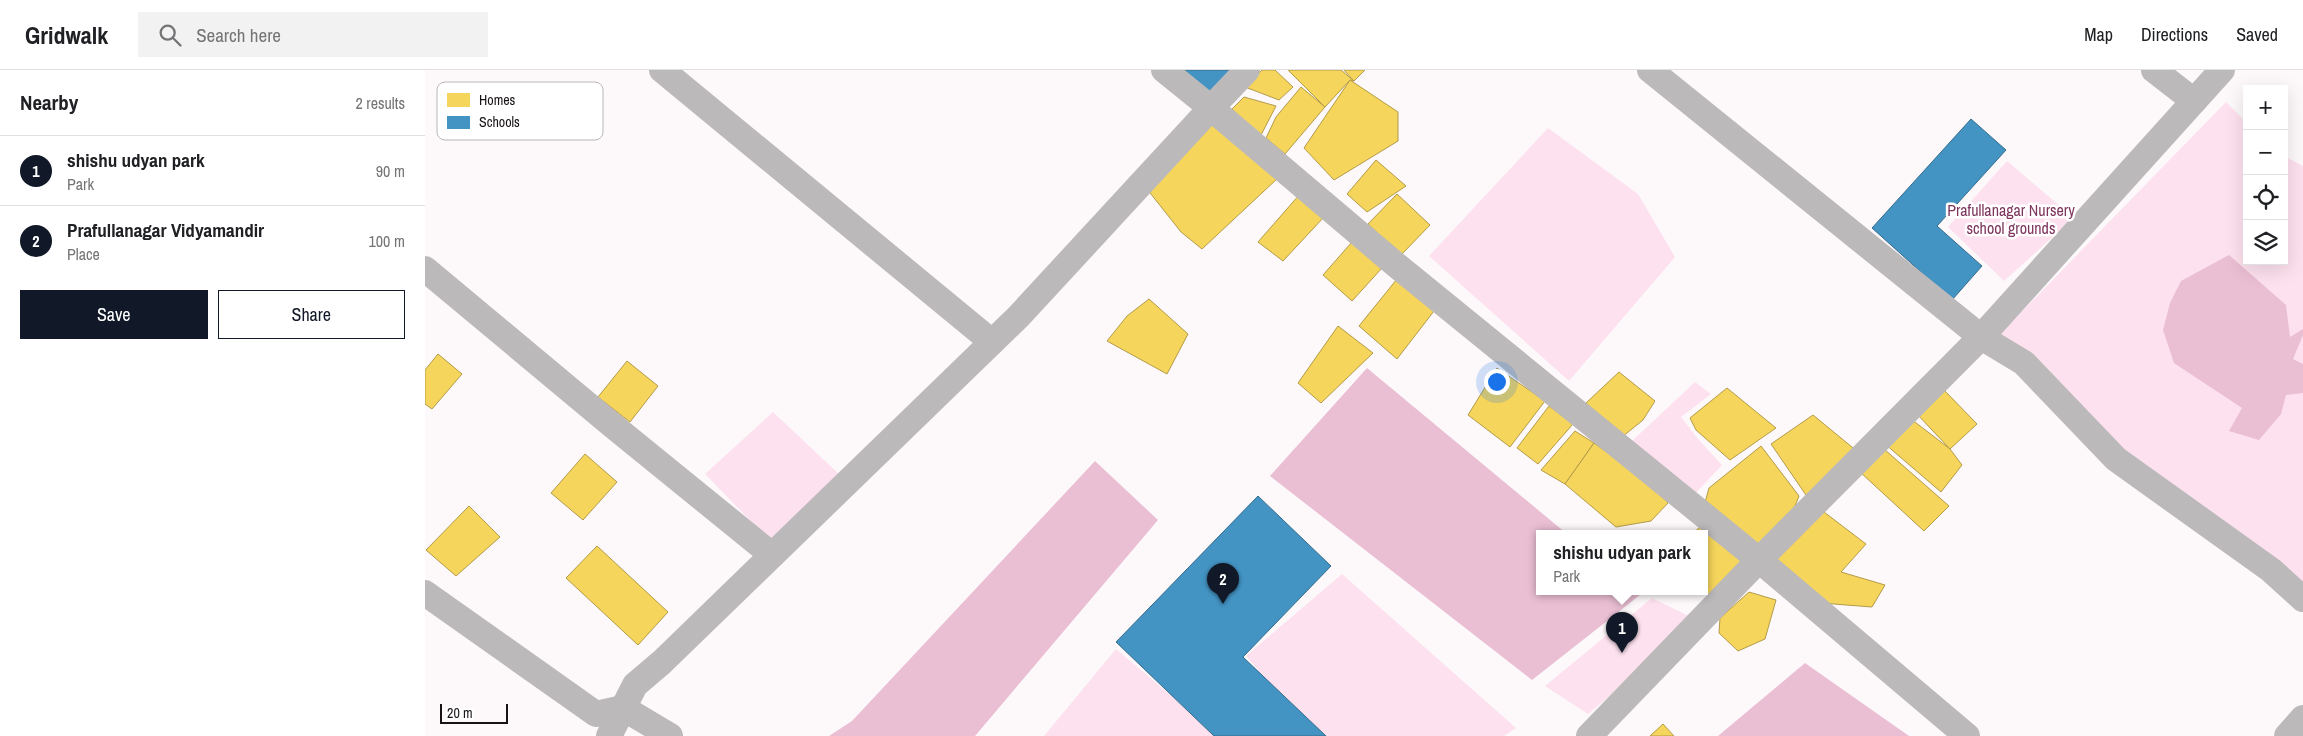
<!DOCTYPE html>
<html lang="en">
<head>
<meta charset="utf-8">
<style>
	:root { --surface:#fff; --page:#f2f2f2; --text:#202124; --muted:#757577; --line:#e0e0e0; --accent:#111827 }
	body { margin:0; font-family:"Archivo Narrow",sans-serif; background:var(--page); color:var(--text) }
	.controls { position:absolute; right:15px; top:15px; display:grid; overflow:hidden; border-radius:0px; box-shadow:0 5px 20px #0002 }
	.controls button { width:45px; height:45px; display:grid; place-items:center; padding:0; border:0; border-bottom:1px solid var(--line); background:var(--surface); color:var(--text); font:25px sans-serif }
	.scale { position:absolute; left:15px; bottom:12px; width:68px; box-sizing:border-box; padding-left:5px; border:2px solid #181416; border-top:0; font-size:14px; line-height:18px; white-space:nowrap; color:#181416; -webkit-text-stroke:4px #fff; paint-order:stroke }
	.you { position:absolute; left:1071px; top:311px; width:18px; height:18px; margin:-12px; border:4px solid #fff; border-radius:50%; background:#1a73e8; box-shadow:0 0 0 8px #1a73e833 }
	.badge { display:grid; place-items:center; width:32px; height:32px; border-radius:50%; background:var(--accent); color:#fff; font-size:16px; font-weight:700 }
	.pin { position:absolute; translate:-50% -41px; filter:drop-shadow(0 1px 2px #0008) }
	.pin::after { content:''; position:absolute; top:26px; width:18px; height:15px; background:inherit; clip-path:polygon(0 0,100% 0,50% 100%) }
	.popup { position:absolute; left:1111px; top:460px; width:172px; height:65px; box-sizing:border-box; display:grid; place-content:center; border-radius:0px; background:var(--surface); filter:drop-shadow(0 1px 4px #0005); font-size:16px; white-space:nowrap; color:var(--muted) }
	.popup b { font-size:19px; color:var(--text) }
	.popup::after { content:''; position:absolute; left:50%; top:100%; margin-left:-10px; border:10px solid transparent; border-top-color:var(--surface) }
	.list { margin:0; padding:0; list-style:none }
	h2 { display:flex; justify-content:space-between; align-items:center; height:65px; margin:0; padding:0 20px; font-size:21px }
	h2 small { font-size:16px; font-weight:400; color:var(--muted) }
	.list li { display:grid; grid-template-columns:32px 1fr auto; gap:15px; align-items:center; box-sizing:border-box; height:70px; padding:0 20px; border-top:1px solid var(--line) }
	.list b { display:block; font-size:19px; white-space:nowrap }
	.list p { margin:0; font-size:16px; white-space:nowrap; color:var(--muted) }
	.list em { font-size:16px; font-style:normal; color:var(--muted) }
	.actions { display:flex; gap:10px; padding:15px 20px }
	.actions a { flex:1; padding:11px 0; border:1px solid var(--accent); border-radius:0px; text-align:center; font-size:18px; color:var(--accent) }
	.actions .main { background:var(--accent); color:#fff }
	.icon { flex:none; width:28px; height:28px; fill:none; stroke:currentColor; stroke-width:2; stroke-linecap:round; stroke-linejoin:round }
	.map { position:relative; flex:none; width:1878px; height:666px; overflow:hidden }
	header { display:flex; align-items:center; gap:30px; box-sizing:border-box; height:70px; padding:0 25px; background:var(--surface); border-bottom:1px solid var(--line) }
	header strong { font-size:24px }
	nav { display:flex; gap:28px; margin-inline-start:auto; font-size:18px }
	.search { width:350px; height:45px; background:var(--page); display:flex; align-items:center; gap:12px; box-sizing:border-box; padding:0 18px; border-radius:0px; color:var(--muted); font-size:19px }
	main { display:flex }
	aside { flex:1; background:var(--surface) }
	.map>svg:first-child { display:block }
	.green { fill:#fde1ee }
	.water { fill:#eabed3 }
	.homes { fill:#f6d55c; stroke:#b39b47 }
	.schools { fill:#4393c3; stroke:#366d8f }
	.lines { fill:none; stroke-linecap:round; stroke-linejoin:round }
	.minor { stroke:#bcb9ba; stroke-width:26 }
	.labels { text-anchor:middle; stroke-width:5; stroke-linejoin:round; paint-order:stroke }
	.park-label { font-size:16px; fill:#7e355d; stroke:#fff }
	.key { fill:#fff; stroke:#bab8b9; stroke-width:1 }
	.key-label { font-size:14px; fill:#181416 }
</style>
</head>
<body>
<header>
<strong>Gridwalk</strong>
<div class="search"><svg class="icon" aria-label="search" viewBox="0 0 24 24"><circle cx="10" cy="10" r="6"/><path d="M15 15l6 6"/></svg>Search here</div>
<nav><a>Map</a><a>Directions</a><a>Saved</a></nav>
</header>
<main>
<aside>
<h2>Nearby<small>2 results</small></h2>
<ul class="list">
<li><span class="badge">1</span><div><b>shishu udyan park</b><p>Park</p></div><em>90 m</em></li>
<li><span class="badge">2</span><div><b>Prafullanagar Vidyamandir</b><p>Place</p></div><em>100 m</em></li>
</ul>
<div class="actions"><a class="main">Save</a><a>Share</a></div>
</aside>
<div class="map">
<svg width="1878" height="666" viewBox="0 0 1878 666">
	<rect width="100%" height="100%" fill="#fdf9fb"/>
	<!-- green -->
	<g class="green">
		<polygon points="1801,32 1822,53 1822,191 1859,191 1859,86 1878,96 1878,514 1701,381 1574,265"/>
		<polygon points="1123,58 1213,124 1250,187 1144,311 1004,186"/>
		<polygon points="1582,91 1649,148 1579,211 1523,157"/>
		<polygon points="1270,312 1286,324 1256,347 1273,369 1297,395 1267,427 1205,373"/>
		<polygon points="348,342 416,406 346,472 280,404"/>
		<polygon points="917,504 1091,658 1079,666 890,666 821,586"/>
		<polygon points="1227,528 1274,551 1163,644 1120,616"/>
		<polygon points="691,579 794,666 619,666"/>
	</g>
	<!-- water -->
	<g class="water">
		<polygon points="1804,185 1861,235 1865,267 1878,259 1878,265 1868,289 1878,294 1878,323 1861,325 1856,344 1834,370 1804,361 1817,338 1749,293 1738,260 1745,233 1756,211"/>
		<polygon points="942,298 1142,464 1114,464 1114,522 1211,522 1215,525 1107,610 845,406"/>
		<polygon points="670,391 733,450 550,666 404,666 427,651"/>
		<polygon points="1380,593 1484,666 1293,666"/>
	</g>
	<!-- homes -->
	<g class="homes">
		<polygon points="837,0 850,0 868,17 854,30 820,17"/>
		<polygon points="863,0 916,0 929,11 925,10 900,37"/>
		<polygon points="919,0 940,0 929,11"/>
		<polygon points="925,10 973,42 973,71 909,110 879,78"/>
		<polygon points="876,17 900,37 860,84 841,68 851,47"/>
		<polygon points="819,27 851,36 835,67 807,39"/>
		<polygon points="787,53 853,108 777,179 756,162 722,119"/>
		<polygon points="951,90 981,116 942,142 922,124"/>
		<polygon points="875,124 899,147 858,191 833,172"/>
		<polygon points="972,124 1005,155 976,185 943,154"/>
		<polygon points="927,172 957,198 927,231 898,205"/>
		<polygon points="972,209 1009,241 972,289 934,256"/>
		<polygon points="724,229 763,264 742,304 682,271 702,246"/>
		<polygon points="913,256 948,283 896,333 873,313"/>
		<polygon points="13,284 37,304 7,339 0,334 0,300"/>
		<polygon points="202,291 233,316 205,352 173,327"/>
		<polygon points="1072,298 1120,331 1085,377 1043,345"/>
		<polygon points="1194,302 1230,331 1218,350 1197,367 1161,333"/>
		<polygon points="1302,318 1351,358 1305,390 1271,360 1265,348"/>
		<polygon points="1517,318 1552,354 1525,379 1491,343"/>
		<polygon points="1124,336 1148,354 1113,394 1092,378"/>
		<polygon points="1388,345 1433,382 1381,425 1346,374"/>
		<polygon points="1486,349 1525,379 1537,395 1516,422 1460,374"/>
		<polygon points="1150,361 1169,373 1140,414 1116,400"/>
		<polygon points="1169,373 1230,417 1243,433 1226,451 1191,457 1140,414"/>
		<polygon points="1336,376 1374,426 1366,446 1334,479 1279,436 1284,418"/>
		<polygon points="1459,379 1524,436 1499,461 1435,402"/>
		<polygon points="160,384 192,412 158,450 126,423"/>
		<polygon points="44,436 75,467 31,506 1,480"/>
		<polygon points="1395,439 1441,474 1416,502 1460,515 1447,537 1396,533 1349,486"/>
		<polygon points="1275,457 1321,494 1286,528 1280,522 1280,464 1267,464"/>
		<polygon points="172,476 243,542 213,575 141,508"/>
		<polygon points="1324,522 1351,530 1340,569 1313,581 1294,563 1295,548"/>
		<polygon points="1238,654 1249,666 1225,666"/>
	</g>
	<!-- schools -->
	<g class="schools">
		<polygon points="752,0 810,0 784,26"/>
		<polygon points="1546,49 1581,80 1512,156 1557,196 1527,230 1447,158"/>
		<polygon points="833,426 906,496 818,587 901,666 789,666 691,572"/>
	</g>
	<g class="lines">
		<!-- minor -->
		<g class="minor">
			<polyline points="237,0 567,272"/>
			<polyline points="739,0 786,38 822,0"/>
			<polyline points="1225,0 1556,267 1599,293 1691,389 1846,500 1878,529"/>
			<polyline points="1729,0 1769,31"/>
			<polyline points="0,199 187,355 347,485"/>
			<polyline points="0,523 171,644 198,638 245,666"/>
			<polyline points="184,666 210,615 237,592 594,246 786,38 970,194 1334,490 1542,666"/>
			<polyline points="1164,666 1334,490 1556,267 1797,0"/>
			<polyline points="1862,666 1878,648"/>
		</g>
	</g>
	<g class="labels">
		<!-- park labels -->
		<g class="park-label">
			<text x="1586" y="146">Prafullanagar Nursery<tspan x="1586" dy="18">school grounds</tspan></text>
		</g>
	</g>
	<!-- legend -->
	<rect x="12" y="12" width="166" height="58" rx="8" class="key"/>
	<rect x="22" y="23" width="23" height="14" fill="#f6d55c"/>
	<rect x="22" y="46" width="23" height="13" fill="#4393c3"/>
	<g class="key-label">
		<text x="54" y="35">Homes</text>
		<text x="54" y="57">Schools</text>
	</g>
</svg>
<div class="controls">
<button>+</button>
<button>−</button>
<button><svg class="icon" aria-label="locate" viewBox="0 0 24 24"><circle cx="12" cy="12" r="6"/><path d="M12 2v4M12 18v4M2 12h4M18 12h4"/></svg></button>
<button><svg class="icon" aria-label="layers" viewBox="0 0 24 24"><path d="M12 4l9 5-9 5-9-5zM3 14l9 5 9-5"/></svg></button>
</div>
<div class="scale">20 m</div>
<div class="you"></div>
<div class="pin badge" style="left:1197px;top:583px">1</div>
<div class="popup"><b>shishu udyan park</b>Park</div>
<div class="pin badge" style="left:798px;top:534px">2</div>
</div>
</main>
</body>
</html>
